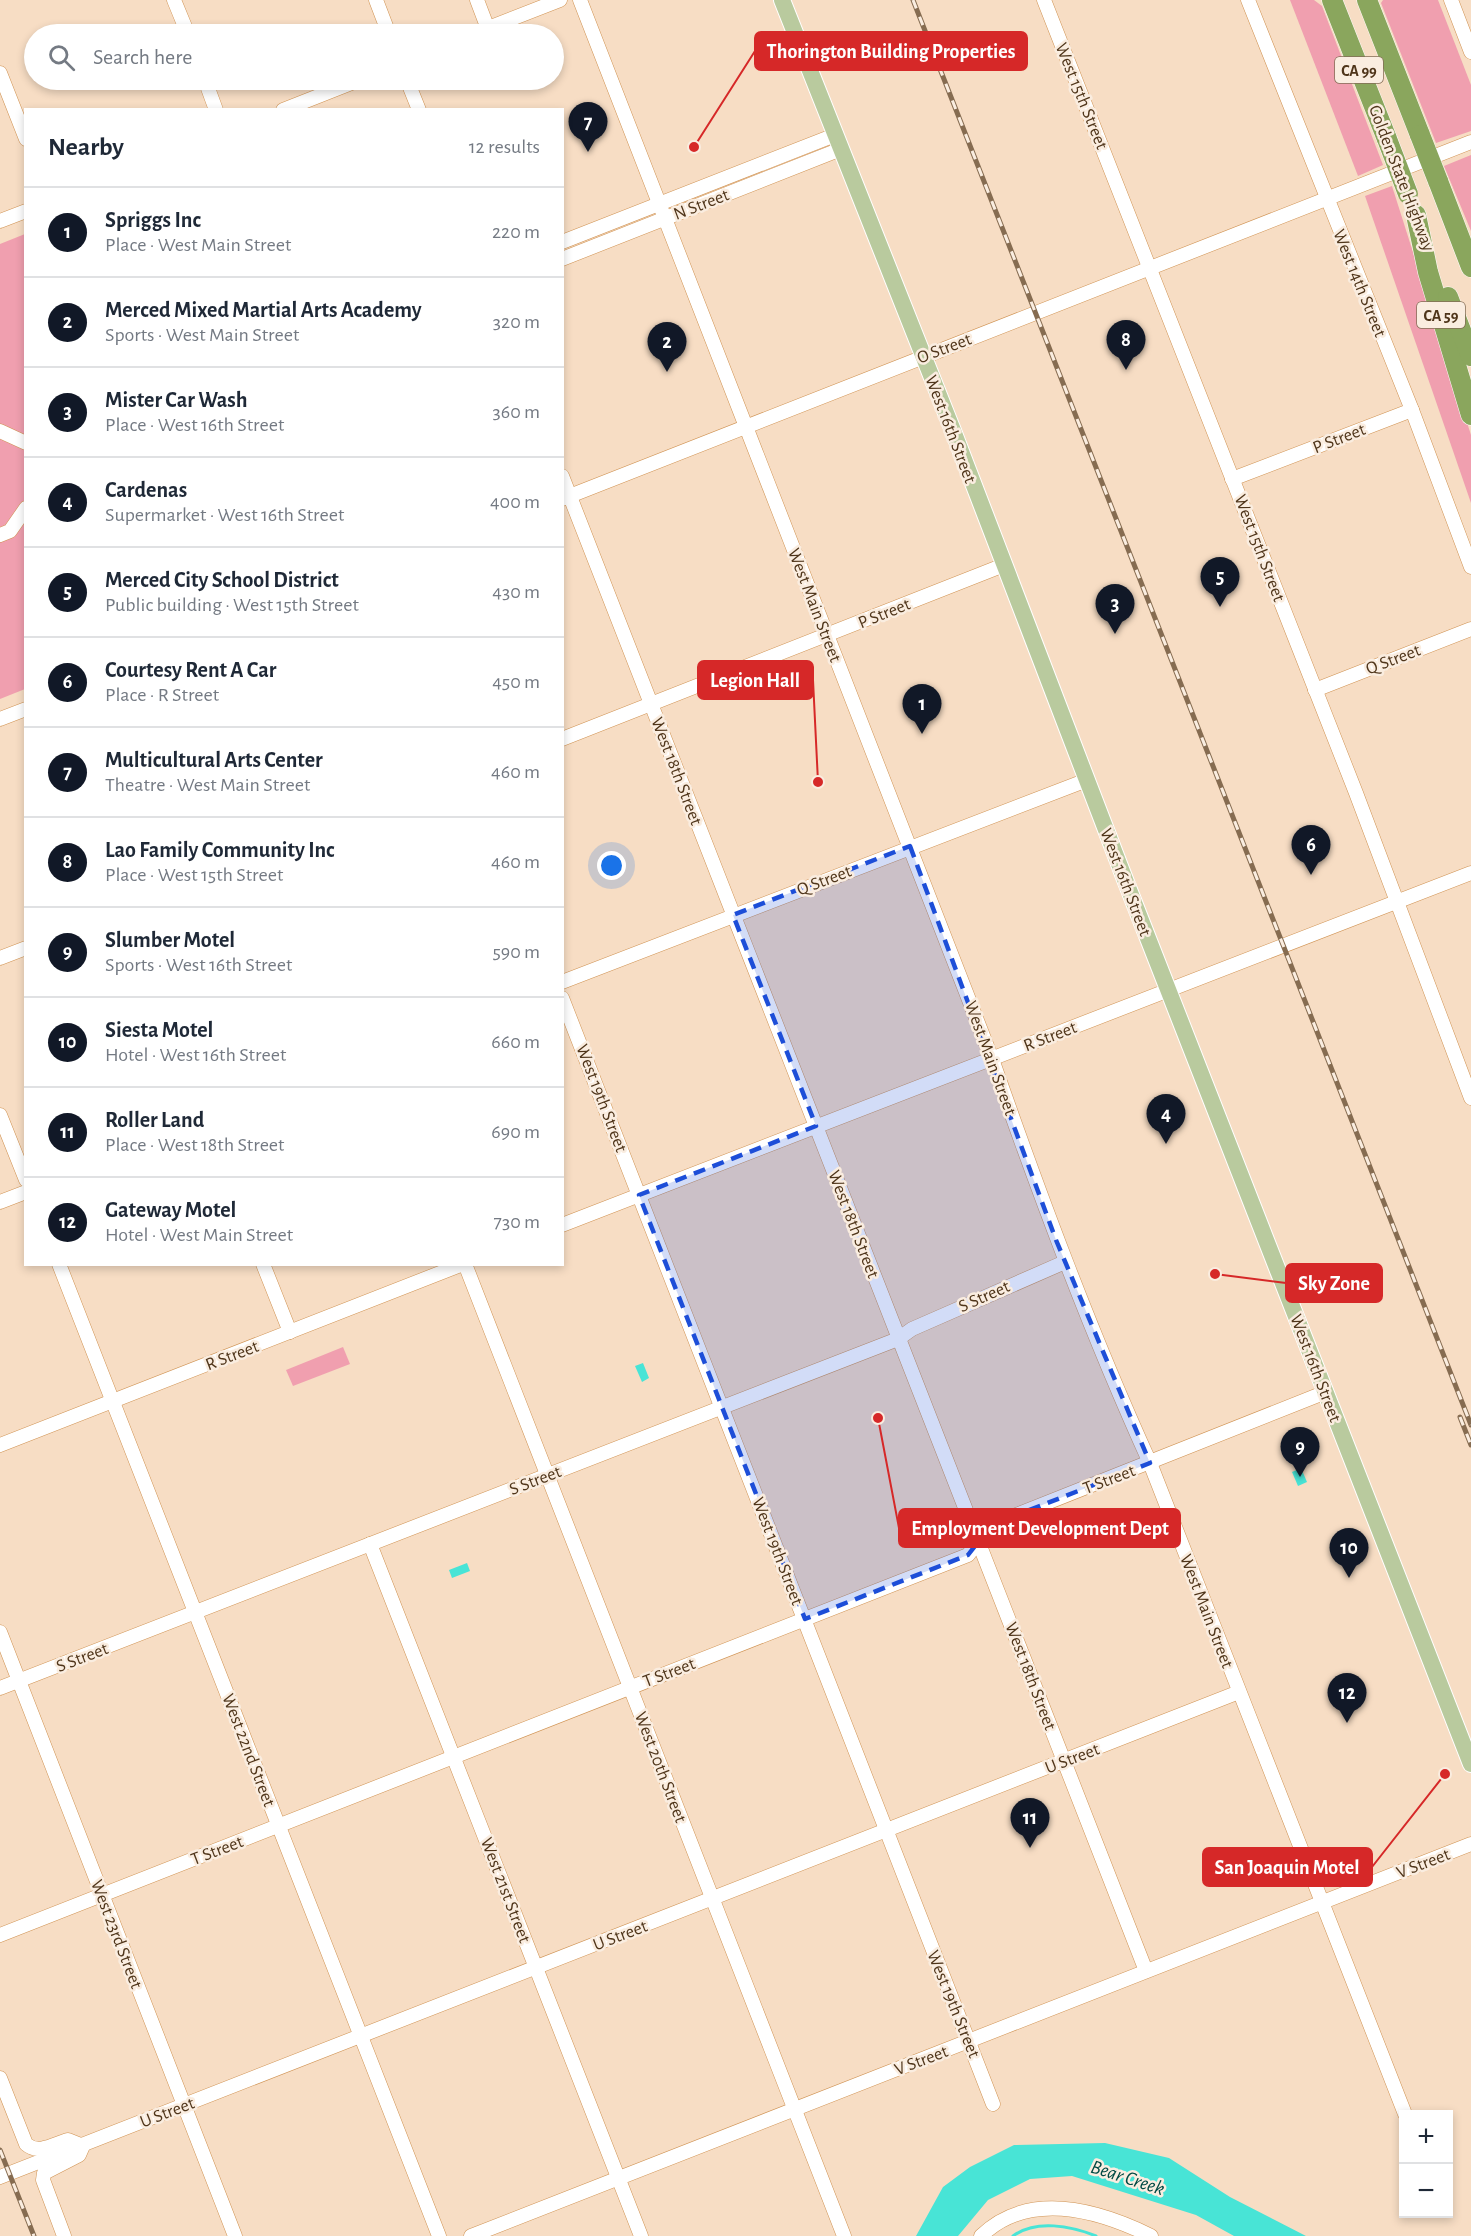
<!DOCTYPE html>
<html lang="en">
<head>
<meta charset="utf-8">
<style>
	:root { --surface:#fff; --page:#f2f2f3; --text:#1f2937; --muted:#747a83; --line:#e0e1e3; --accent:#111827 }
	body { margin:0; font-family:"Alegreya Sans",sans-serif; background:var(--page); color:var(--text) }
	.controls { position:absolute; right:18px; bottom:18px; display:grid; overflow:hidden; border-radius:0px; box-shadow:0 3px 9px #0003 }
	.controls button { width:54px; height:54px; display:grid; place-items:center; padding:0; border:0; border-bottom:2px solid var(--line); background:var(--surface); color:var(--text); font:30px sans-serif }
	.you { position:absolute; left:612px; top:866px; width:21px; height:21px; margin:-15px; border:4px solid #fff; border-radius:50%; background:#1a73e8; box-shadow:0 0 0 9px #1a73e833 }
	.badge { display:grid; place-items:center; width:39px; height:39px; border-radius:50%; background:var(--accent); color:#fff; font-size:20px; font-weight:700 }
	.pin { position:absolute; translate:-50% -50px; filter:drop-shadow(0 2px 3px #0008) }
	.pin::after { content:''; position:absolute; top:32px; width:21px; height:18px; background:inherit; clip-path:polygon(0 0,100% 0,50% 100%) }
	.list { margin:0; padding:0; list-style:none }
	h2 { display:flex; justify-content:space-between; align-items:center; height:78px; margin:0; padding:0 24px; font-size:26px }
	h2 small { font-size:20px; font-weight:400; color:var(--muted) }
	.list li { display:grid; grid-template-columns:39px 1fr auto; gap:18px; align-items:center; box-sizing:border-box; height:90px; padding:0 24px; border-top:2px solid var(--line) }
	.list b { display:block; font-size:22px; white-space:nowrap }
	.list p { margin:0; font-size:20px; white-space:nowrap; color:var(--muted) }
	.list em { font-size:20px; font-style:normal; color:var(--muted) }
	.icon { flex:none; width:33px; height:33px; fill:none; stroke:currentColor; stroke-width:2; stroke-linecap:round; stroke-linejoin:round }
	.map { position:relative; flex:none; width:1471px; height:2236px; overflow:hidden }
	.search { position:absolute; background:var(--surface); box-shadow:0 3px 9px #0003; left:24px; top:24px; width:540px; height:66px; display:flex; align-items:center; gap:15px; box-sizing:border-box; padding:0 21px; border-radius:33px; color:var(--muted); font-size:22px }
	.panel { position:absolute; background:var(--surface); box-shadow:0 3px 9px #0003; left:24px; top:108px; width:540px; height:1158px; border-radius:0px }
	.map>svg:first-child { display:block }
	.green { fill:#f09faf }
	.water { fill:#48e4d6 }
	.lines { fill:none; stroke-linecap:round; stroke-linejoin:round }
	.stream { stroke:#48e4d6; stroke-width:3 }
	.minor-casing { stroke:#d09353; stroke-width:15 }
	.major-casing { stroke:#fff; stroke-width:18 }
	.highway-casing { stroke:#fff; stroke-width:21 }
	.minor { stroke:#fff; stroke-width:14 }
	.major { stroke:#b9ca9e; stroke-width:16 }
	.highway { stroke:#8aa65d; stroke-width:20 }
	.rail-casing { stroke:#866c51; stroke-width:5 }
	.rail { stroke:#faede0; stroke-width:3; stroke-dasharray:9; stroke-linecap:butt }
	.highway-bridge-casing { stroke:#fff; stroke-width:21; stroke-linecap:butt }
	.highway-bridge { stroke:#8aa65d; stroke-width:20 }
	.marked { fill:#1d4ed8; fill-opacity:0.2; stroke:#1d4ed8; stroke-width:4.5; stroke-dasharray:12 8; stroke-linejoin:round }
	.labels { text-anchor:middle; stroke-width:5; stroke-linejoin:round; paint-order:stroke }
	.shield { fill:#faede0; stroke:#826c55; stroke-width:1.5 }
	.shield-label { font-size:16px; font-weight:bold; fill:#4f351a }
	.street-label { font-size:18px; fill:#4f351a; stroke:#faede0 }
	.water-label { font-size:20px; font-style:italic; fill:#004943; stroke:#faede0 }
	.leader { fill:none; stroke:#d62828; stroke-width:2 }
	.callout-dot { fill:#d62828; stroke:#faede0; stroke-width:2 }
	.callout { fill:#d62828; stroke:#d62828; stroke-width:2 }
	.callout-label { font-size:20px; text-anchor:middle; font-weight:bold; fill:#fff }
</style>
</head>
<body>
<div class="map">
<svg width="1471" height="2236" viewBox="0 0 1471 2236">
	<rect width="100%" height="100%" fill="#f7ddc4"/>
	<!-- green -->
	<g class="green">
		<polygon points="1290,0 1314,0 1322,6 1383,165 1358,176"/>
		<polygon points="1383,0 1438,0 1471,85 1471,131 1436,143 1381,3"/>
		<polygon points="1471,155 1471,231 1444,166"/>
		<polygon points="1392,186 1471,435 1471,503 1365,196"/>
		<polygon points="25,234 25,689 0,699 0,244"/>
		<polygon points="343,1347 350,1364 293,1386 286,1370"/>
	</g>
	<!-- water -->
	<g class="water">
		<polygon points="643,1363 649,1378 642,1382 635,1366"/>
		<polygon points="1301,1468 1307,1482 1298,1486 1292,1472"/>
		<polygon points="467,1563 470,1571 452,1578 449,1570"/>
		<polygon points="1105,2143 1169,2158 1230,2197 1306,2236 1234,2236 1196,2215 1072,2176 1030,2179 988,2200 958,2236 916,2236 943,2187 970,2167 1014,2145"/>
	</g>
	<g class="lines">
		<!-- stream -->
		<path class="stream" d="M1013,2236C1036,2219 1071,2226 1096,2236"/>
		<!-- minor casing -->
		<g class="minor-casing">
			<g id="minor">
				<polyline points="174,0 188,34"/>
				<polyline points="376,0 389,34"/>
				<polyline points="477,0 488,29"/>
				<path d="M580,0L992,1059C1040,1196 1090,1331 1150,1463L1405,2114"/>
				<polyline points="1044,0 1356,793 1471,1098"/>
				<polyline points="1248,0 1412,410 1471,567"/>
				<polyline points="1451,0 1471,52"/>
				<polyline points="473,34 560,0"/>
				<polyline points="0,73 26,139"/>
				<polyline points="205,80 216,110"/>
				<polyline points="407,80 419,110"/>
				<polyline points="283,110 359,80"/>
				<polyline points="0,221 26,211"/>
				<polyline points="562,242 835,135"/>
				<polyline points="562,259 841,149"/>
				<polyline points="0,431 26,443"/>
				<polyline points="562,476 1146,1971"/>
				<polyline points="1232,479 1412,410"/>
				<polyline points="562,499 1471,142"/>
				<polyline points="0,535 10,531 26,508"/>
				<polyline points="1315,690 1471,629"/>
				<polyline points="0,719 26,709"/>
				<polyline points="562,739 1004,565"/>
				<polyline points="0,958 26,948"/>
				<polyline points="562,982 1087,780"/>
				<polyline points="562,998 993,2104"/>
				<polyline points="0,1115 26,1180"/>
				<polyline points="0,1202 26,1192"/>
				<polyline points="562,1225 1471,873"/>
				<polyline points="59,1264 439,2236"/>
				<polyline points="263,1264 290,1332"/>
				<polyline points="465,1264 844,2236"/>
				<polyline points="0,1445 463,1264"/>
				<polyline points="370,1544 641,2236"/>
				<polyline points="0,1632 235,2236"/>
				<polyline points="0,1688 898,1339 912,1329 1065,1262"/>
				<polyline points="0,1935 968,1555 991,1525 1326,1392"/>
				<path d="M0,2078L26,2144C38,2155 54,2144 68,2140L83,2146L79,2155L44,2173L43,2180L64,2236"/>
				<polyline points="0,2177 1239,1692"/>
				<polyline points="471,2236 1471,1844"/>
				<path d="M981,2236C1029,2190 1098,2210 1151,2236"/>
			</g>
		</g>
		<!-- major casing -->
		<g class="major-casing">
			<polyline id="major" points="782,0 952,428 1126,882 1471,1764"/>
		</g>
		<!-- highway casing -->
		<g class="highway-casing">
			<g id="highway">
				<polyline points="1332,0 1387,139"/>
				<polyline points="1367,0 1420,135"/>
				<polyline points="1438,181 1471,267"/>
				<polyline points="1416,215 1428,272 1471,415"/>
				<polyline points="1448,297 1471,356"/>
			</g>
		</g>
		<!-- minor -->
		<use href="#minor" class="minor"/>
		<!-- major -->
		<use href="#major" class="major"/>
		<!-- highway -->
		<use href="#highway" class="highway"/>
		<!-- rail casing -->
		<g class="rail-casing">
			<g id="rail">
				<polyline points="913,0 1471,1425"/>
				<polyline points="1460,1417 1471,1445"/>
				<polyline points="0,2150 34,2236"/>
			</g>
		</g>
		<!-- rail -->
		<use href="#rail" class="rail"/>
		<!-- highway-bridge casing -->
		<g class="highway-bridge-casing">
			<g id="highway-bridge">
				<polyline points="1420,135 1438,181"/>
				<polyline points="1387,139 1408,194"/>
			</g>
		</g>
		<!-- highway-bridge -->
		<use href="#highway-bridge" class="highway-bridge"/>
	</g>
	<!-- marked area -->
	<path class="marked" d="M910,846L1056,1240L1150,1463L991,1525L968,1555L805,1619L639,1195L816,1126L733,915Z"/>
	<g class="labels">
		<!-- shield labels -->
		<g class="shield">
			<rect x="1335" y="57" width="48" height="26" rx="4.5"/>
			<rect x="1417" y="302" width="48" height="26" rx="4.5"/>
		</g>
		<g class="shield-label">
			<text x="1359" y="76">CA 99</text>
			<text x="1441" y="321">CA 59</text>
		</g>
		<!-- street labels -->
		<g class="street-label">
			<text transform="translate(1082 96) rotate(68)" y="6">West 15th Street</text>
			<text transform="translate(1402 178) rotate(69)" y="6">Golden State Highway</text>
			<text transform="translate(701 204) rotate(-21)" y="6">N Street</text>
			<text transform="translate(1360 283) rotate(68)" y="6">West 14th Street</text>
			<text transform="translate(944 348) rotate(-21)" y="6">O Street</text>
			<text transform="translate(951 429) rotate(69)" y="6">West 16th Street</text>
			<text transform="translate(1339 438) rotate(-21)" y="6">P Street</text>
			<text transform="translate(1260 548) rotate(69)" y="6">West 15th Street</text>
			<text transform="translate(815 605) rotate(69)" y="6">West Main Street</text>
			<text transform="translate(884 613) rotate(-22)" y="6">P Street</text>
			<text transform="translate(1393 659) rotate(-21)" y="6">Q Street</text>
			<text transform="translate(677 771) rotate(69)" y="6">West 18th Street</text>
			<text transform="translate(824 880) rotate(-21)" y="6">Q Street</text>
			<text transform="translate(1126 882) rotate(69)" y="6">West 16th Street</text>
			<text transform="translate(1050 1036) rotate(-21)" y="6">R Street</text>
			<text transform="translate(991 1058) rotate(70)" y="6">West Main Street</text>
			<text transform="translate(602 1098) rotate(69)" y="6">West 19th Street</text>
			<text transform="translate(854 1224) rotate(69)" y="6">West 18th Street</text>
			<text transform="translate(984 1296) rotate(-24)" y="6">S Street</text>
			<text transform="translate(232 1355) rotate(-21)" y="6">R Street</text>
			<text transform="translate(1316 1368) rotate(69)" y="6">West 16th Street</text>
			<text transform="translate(1109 1479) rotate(-21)" y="6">T Street</text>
			<text transform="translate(535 1480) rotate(-21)" y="6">S Street</text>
			<text transform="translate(778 1551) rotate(69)" y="6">West 19th Street</text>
			<text transform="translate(1207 1611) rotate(69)" y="6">West Main Street</text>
			<text transform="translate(82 1657) rotate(-21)" y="6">S Street</text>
			<text transform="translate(669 1672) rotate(-21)" y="6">T Street</text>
			<text transform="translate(1031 1676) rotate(69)" y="6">West 18th Street</text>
			<text transform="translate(249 1750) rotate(69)" y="6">West 22nd Street</text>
			<text transform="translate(1072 1758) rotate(-21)" y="6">U Street</text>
			<text transform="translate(661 1767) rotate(69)" y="6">West 20th Street</text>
			<text transform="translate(217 1850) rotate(-21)" y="6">T Street</text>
			<text transform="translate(1423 1863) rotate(-21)" y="6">V Street</text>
			<text transform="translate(506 1890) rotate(69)" y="6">West 21st Street</text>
			<text transform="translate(117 1934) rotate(69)" y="6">West 23rd Street</text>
			<text transform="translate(620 1935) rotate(-21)" y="6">U Street</text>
			<text transform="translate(954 2004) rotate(68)" y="6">West 19th Street</text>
			<text transform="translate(921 2060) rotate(-21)" y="6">V Street</text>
			<text transform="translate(167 2112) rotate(-21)" y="6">U Street</text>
		</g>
		<!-- water labels -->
		<g class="water-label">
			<text transform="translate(1128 2177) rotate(18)" y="7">Bear Creek</text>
		</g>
	</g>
	<!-- callouts -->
	<path class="leader" d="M694 147L755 51M818 782L813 680M1215 1274L1286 1283M878 1418L899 1528M1445 1774L1372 1867"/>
	<g class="callout-dot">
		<circle cx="694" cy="147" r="6"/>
		<circle cx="818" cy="782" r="6"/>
		<circle cx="1215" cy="1274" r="6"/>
		<circle cx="878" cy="1418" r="6"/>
		<circle cx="1445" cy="1774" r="6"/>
	</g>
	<g class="callout">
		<rect x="755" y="32" width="272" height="38" rx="6"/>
		<rect x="698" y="661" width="115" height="38" rx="6"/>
		<rect x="1286" y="1264" width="96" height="38" rx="6"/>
		<rect x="899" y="1509" width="281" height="38" rx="6"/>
		<rect x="1203" y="1848" width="169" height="38" rx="6"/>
	</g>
	<g class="callout-label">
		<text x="891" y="58">Thorington Building Properties</text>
		<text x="755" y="687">Legion Hall</text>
		<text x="1334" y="1290">Sky Zone</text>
		<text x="1040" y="1535">Employment Development Dept</text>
		<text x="1287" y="1874">San Joaquin Motel</text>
	</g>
</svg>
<div class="controls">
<button>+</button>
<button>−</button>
</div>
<div class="you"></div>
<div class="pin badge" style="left:922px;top:734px">1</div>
<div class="pin badge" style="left:667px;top:372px">2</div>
<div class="pin badge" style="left:1115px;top:634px">3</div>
<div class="pin badge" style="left:1166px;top:1144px">4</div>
<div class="pin badge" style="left:1220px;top:607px">5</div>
<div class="pin badge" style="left:1311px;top:875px">6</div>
<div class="pin badge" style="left:588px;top:152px">7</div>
<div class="pin badge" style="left:1126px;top:370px">8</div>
<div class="pin badge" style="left:1300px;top:1477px">9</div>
<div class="pin badge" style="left:1349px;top:1578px">10</div>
<div class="pin badge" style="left:1030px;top:1848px">11</div>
<div class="pin badge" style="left:1347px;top:1723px">12</div>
<div class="search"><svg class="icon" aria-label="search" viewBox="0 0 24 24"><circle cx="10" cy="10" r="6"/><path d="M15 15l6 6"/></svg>Search here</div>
<section class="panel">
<h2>Nearby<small>12 results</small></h2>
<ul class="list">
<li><span class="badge">1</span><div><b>Spriggs Inc</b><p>Place · West Main Street</p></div><em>220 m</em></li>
<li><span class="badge">2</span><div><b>Merced Mixed Martial Arts Academy</b><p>Sports · West Main Street</p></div><em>320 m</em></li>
<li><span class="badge">3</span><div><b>Mister Car Wash</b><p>Place · West 16th Street</p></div><em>360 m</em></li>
<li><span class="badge">4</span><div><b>Cardenas</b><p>Supermarket · West 16th Street</p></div><em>400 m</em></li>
<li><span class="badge">5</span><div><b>Merced City School District</b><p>Public building · West 15th Street</p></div><em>430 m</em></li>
<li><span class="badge">6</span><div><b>Courtesy Rent A Car</b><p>Place · R Street</p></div><em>450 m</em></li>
<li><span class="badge">7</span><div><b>Multicultural Arts Center</b><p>Theatre · West Main Street</p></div><em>460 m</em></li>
<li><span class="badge">8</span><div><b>Lao Family Community Inc</b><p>Place · West 15th Street</p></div><em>460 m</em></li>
<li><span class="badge">9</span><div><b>Slumber Motel</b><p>Sports · West 16th Street</p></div><em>590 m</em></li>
<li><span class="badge">10</span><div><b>Siesta Motel</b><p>Hotel · West 16th Street</p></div><em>660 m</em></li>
<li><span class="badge">11</span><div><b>Roller Land</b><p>Place · West 18th Street</p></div><em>690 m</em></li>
<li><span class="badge">12</span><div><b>Gateway Motel</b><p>Hotel · West Main Street</p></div><em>730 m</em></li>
</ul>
</section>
</div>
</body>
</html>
